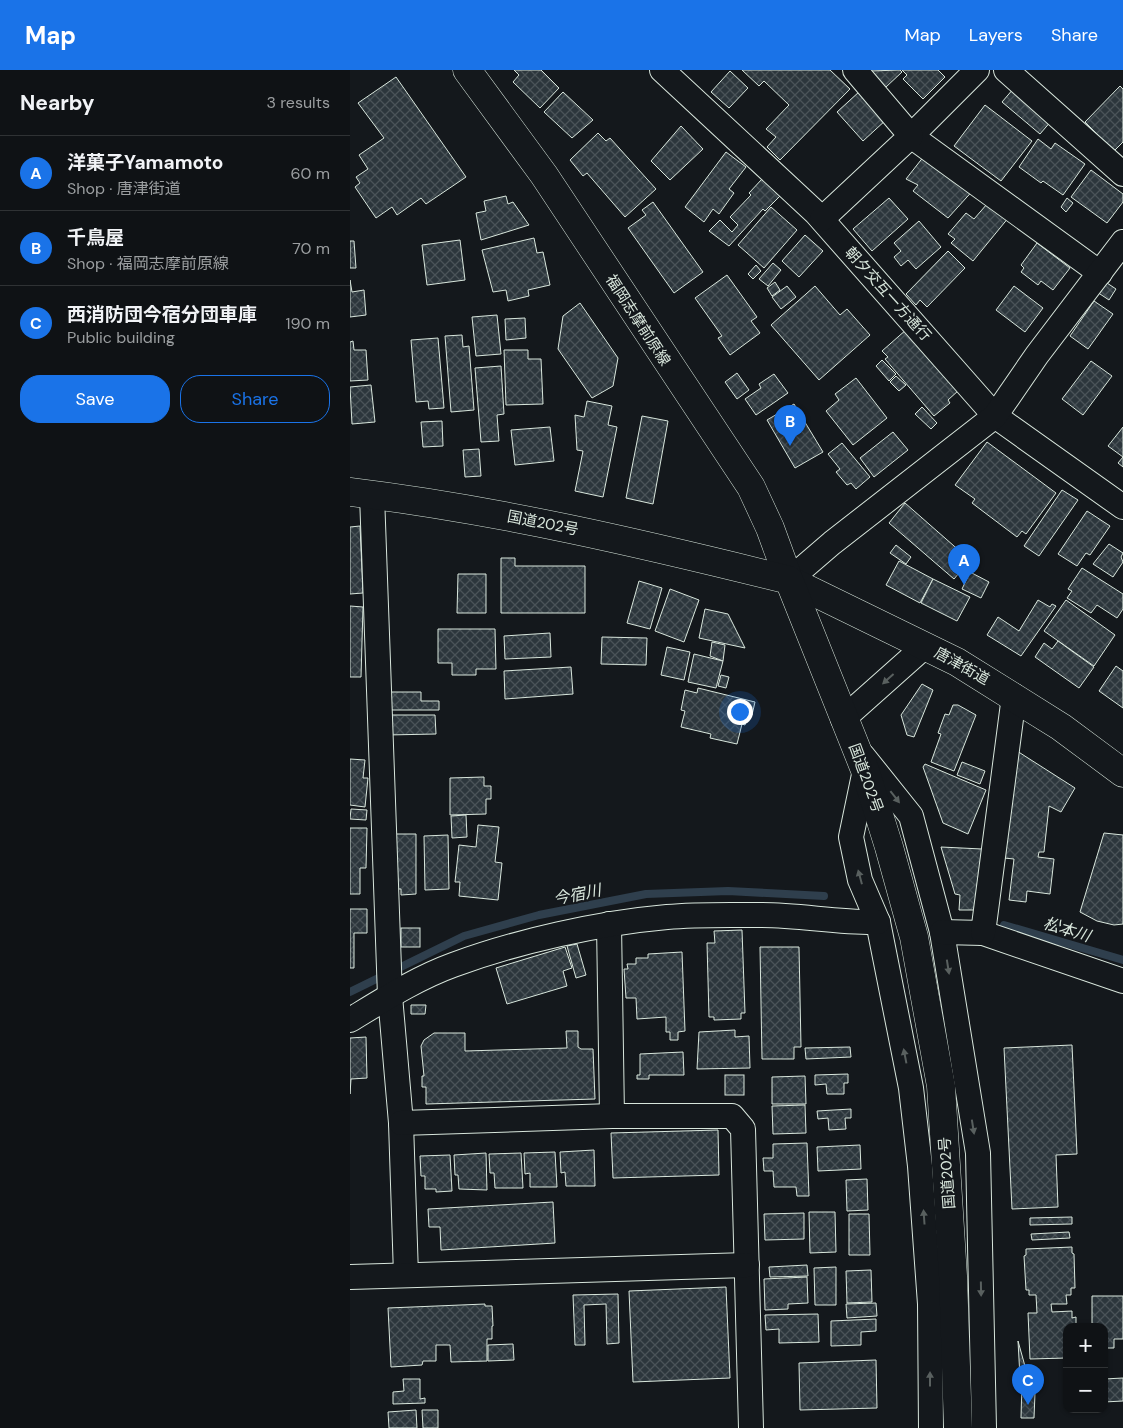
<!DOCTYPE html>
<html lang="en">
<head>
<meta charset="utf-8">
<style>
	:root { --surface:#0f1215; --page:#1d2022; --text:#f1f3f6; --muted:#9b9ea0; --line:#2f3234; --accent:#1a73e8 }
	body { margin:0; font-family:"DM Sans","Noto Sans JP",sans-serif; background:var(--page); color:var(--text) }
	.controls { position:absolute; right:15px; bottom:15px; display:grid; overflow:hidden; border-radius:10px; box-shadow:0 1px 4px #0004 }
	.controls button { width:45px; height:45px; display:grid; place-items:center; padding:0; border:0; border-bottom:1px solid var(--line); background:var(--surface); color:var(--text); font:25px sans-serif }
	.you { position:absolute; left:389px; top:641px; width:18px; height:18px; margin:-12px; border:4px solid #fff; border-radius:50%; background:#1a73e8; box-shadow:0 0 0 8px #1a73e833 }
	.badge { display:grid; place-items:center; width:32px; height:32px; border-radius:50%; background:var(--accent); color:#fff; font-size:16px; font-weight:700 }
	.pin { position:absolute; translate:-50% -41px; filter:drop-shadow(0 1px 2px #0008) }
	.pin::after { content:''; position:absolute; top:26px; width:18px; height:15px; background:inherit; clip-path:polygon(0 0,100% 0,50% 100%) }
	.list { margin:0; padding:0; list-style:none }
	h2 { display:flex; justify-content:space-between; align-items:center; height:65px; margin:0; padding:0 20px; font-size:21px }
	h2 small { font-size:16px; font-weight:400; color:var(--muted) }
	.list li { display:grid; grid-template-columns:32px 1fr auto; gap:15px; align-items:center; box-sizing:border-box; height:75px; padding:0 20px; border-top:1px solid var(--line) }
	.list b { display:block; font-size:19px; white-space:nowrap }
	.list p { margin:0; font-size:16px; white-space:nowrap; color:var(--muted) }
	.list em { font-size:16px; font-style:normal; color:var(--muted) }
	.actions { display:flex; gap:10px; padding:15px 20px }
	.actions a { flex:1; padding:11px 0; border:1px solid var(--accent); border-radius:20px; text-align:center; font-size:18px; color:var(--accent) }
	.actions .main { background:var(--accent); color:#fff }
	.map { position:relative; flex:none; width:773px; height:1358px; overflow:hidden }
	header { display:flex; align-items:center; gap:30px; box-sizing:border-box; height:70px; padding:0 25px; background:var(--accent); color:#fff }
	header strong { font-size:24px }
	nav { display:flex; gap:28px; margin-inline-start:auto; font-size:18px }
	main { display:flex }
	aside { flex:1; background:var(--surface) }
	.map>svg:first-child { display:block }
	.lines { fill:none; stroke-linecap:round; stroke-linejoin:round }
	.stream { stroke:#2f3f4d; stroke-width:8 }
	.building { fill:url(#building-cross-hatch); stroke:#d8e6dc }
	.street-casing { stroke:#d8e6dc; stroke-width:26 }
	.secondary-casing { stroke:#d8e6dc; stroke-width:29 }
	.primary-casing { stroke:#d8e6dc; stroke-width:29 }
	.highway-casing { stroke:#d8e6dc; stroke-width:29 }
	.street { stroke:#14181c; stroke-width:24 }
	.secondary { stroke:#14181c; stroke-width:28 }
	.primary { stroke:#14181c; stroke-width:28 }
	.highway { stroke:#14181c; stroke-width:28 }
	.oneway { fill:#59605f }
	.labels { text-anchor:middle; stroke-width:4; stroke-linejoin:round; paint-order:stroke }
	.street-label { font-size:15px; fill:#d8e6dc; stroke:#14181c }
	.water-label { font-size:16px; font-style:italic; fill:#d8e6dc; stroke:#14181c }
</style>
</head>
<body>
<header>
<strong>Map</strong>
<nav><a>Map</a><a>Layers</a><a>Share</a></nav>
</header>
<main>
<aside>
<h2>Nearby<small>3 results</small></h2>
<ul class="list">
<li><span class="badge">A</span><div><b>洋菓子Yamamoto</b><p>Shop · 唐津街道</p></div><em>60 m</em></li>
<li><span class="badge">B</span><div><b>千鳥屋</b><p>Shop · 福岡志摩前原線</p></div><em>70 m</em></li>
<li><span class="badge">C</span><div><b>西消防団今宿分団車庫</b><p>Public building</p></div><em>190 m</em></li>
</ul>
<div class="actions"><a class="main">Save</a><a>Share</a></div>
</aside>
<div class="map">
<svg width="773" height="1358" viewBox="0 0 773 1358">
	<defs>
		<pattern id="building-cross-hatch" width="8" height="8" patternUnits="userSpaceOnUse" patternTransform="scale(1.25)"><rect width="8" height="8" fill="#2c363c"/><path d="M0 0l8 8M0 8l8-8" fill="none" stroke="#4a5358"/></pattern>
	</defs>
	<rect width="100%" height="100%" fill="#14181c"/>
	<g class="lines">
		<!-- stream -->
		<g class="stream">
			<polyline points="654,855 773,890"/>
			<polyline points="0,922 114,866 189,845 296,824 378,821 474,826"/>
		</g>
	</g>
	<!-- building -->
	<g class="building">
		<polygon points="164,0 191,0 209,18 190,38 163,12 169,5"/>
		<polygon points="392,0 480,0 500,19 430,90 417,77 426,67 416,59 439,35 414,11 409,16"/>
		<polygon points="550,0 552,2 536,17 520,1"/>
		<polygon points="552,0 588,0 595,7 573,29 553,9 557,5"/>
		<polygon points="380,1 398,18 379,38 361,22"/>
		<polygon points="46,7 116,107 76,134 71,128 47,145 42,137 26,148 5,117 10,113 6,107 18,99 9,85 34,68 8,33"/>
		<polygon points="770,16 773,19 773,72 764,81 735,52"/>
		<polygon points="664,18 702,50 690,64 652,32"/>
		<polygon points="510,21 537,49 513,71 487,42"/>
		<polygon points="213,22 243,50 222,68 194,42"/>
		<polygon points="635,35 682,71 651,111 604,76"/>
		<polygon points="331,56 353,79 320,110 301,91"/>
		<polygon points="248,63 256,71 260,68 306,119 275,147 237,103 233,106 220,90"/>
		<polygon points="688,69 701,79 705,73 735,94 713,125 693,111 691,113 669,97"/>
		<polygon points="578,81 626,117 598,148 563,121 568,115 556,109"/>
		<polygon points="376,82 396,97 379,119 384,123 369,144 363,139 354,152 335,137"/>
		<polygon points="741,100 773,124 773,132 757,153 721,127"/>
		<polygon points="412,109 430,126 415,141 413,139 379,176 359,161 370,150 382,162 388,155 380,147 401,125 399,123"/>
		<polygon points="156,126 158,134 163,132 179,155 131,170 126,143 136,141 134,131"/>
		<polygon points="539,128 558,149 522,181 503,159"/>
		<polygon points="717,128 723,133 716,142 711,137"/>
		<polygon points="303,132 353,202 324,223 278,158 296,145 292,140"/>
		<polygon points="637,134 659,147 623,191 601,173 605,169 598,164 616,143 624,149"/>
		<polygon points="421,137 447,160 414,198 388,175"/>
		<polygon points="569,151 591,177 566,199 558,190 551,196 544,187 551,181 544,173"/>
		<polygon points="455,165 473,181 449,207 432,191"/>
		<polygon points="184,168 187,183 193,182 200,215 178,220 179,226 158,231 156,220 143,222 132,180"/>
		<polygon points="110,170 115,210 77,215 72,175"/>
		<polygon points="0,171 4,171 6,198 0,198"/>
		<polygon points="687,173 720,198 703,220 691,211 688,215 671,202 674,198 671,195"/>
		<polygon points="598,181 615,198 577,237 570,230 566,235 556,224"/>
		<polygon points="423,193 431,200 418,216 409,209"/>
		<polygon points="406,195 411,201 403,209 398,204"/>
		<polygon points="377,205 407,247 401,251 410,263 380,285 368,268 372,266 345,228"/>
		<polygon points="751,209 766,219 759,230 744,220"/>
		<polygon points="0,210 2,222 14,220 16,245 0,247"/>
		<polygon points="425,212 430,220 422,226 417,218"/>
		<polygon points="437,216 446,227 431,239 422,227"/>
		<polygon points="465,216 490,245 497,239 520,265 469,310 421,255"/>
		<polygon points="664,216 693,238 675,262 646,240"/>
		<polygon points="744,231 763,244 738,279 720,266"/>
		<polygon points="230,233 268,288 263,316 242,328 208,279 213,246"/>
		<polygon points="147,245 151,284 126,286 122,247"/>
		<polygon points="175,248 176,268 156,270 155,249"/>
		<polygon points="557,259 609,320 598,330 600,333 584,346 535,289 538,287 532,281"/>
		<polygon points="112,265 113,277 119,276 124,340 101,342 95,266"/>
		<polygon points="88,268 94,338 79,339 78,331 66,332 61,270"/>
		<polygon points="3,271 4,280 16,280 18,310 0,311 0,272"/>
		<polygon points="154,280 178,280 178,289 191,289 193,334 156,335"/>
		<polygon points="532,290 546,304 539,311 526,296"/>
		<polygon points="741,291 762,306 733,345 712,329"/>
		<polygon points="151,296 154,344 147,345 149,371 131,372 125,298"/>
		<polygon points="387,303 399,320 387,329 375,312"/>
		<polygon points="424,304 438,323 406,345 395,329 411,318 409,314"/>
		<polygon points="546,306 556,315 549,321 540,312"/>
		<polygon points="506,308 537,348 503,375 476,341 489,330 485,324"/>
		<polygon points="21,315 25,352 2,354 0,317"/>
		<polygon points="237,331 262,336 258,355 267,357 253,427 225,421 233,381 227,380 225,345 234,347"/>
		<polygon points="444,334 473,382 445,398 417,350"/>
		<polygon points="572,337 587,353 581,359 565,344"/>
		<polygon points="292,346 318,351 303,434 276,428"/>
		<polygon points="92,351 93,376 73,377 71,352"/>
		<polygon points="200,357 204,391 165,395 161,360"/>
		<polygon points="773,357 773,397 768,393 773,387 758,376"/>
		<polygon points="543,362 558,380 524,407 510,388"/>
		<polygon points="637,372 706,423 676,464 672,461 667,467 622,433 625,429 605,415"/>
		<polygon points="492,373 520,407 506,419 501,413 497,415 486,402 490,399 478,384"/>
		<polygon points="129,379 131,406 115,407 113,380"/>
		<polygon points="712,420 728,430 689,486 674,476"/>
		<polygon points="555,433 620,490 604,509 539,453"/>
		<polygon points="737,441 760,456 740,485 736,483 727,496 708,484"/>
		<polygon points="10,456 13,523 0,524 0,457"/>
		<polygon points="759,474 773,483 771,487 773,492 763,507 743,494"/>
		<polygon points="546,475 561,487 556,494 540,483"/>
		<polygon points="151,488 165,488 165,496 235,496 235,543 151,543"/>
		<polygon points="549,491 583,509 570,533 536,515"/>
		<polygon points="732,498 773,524 773,539 767,548 747,535 741,543 717,528 722,521 718,519"/>
		<polygon points="620,502 639,512 631,528 612,519"/>
		<polygon points="108,504 136,504 136,543 107,543"/>
		<polygon points="583,509 620,527 607,551 571,533"/>
		<polygon points="289,511 312,518 300,559 277,553"/>
		<polygon points="320,519 349,530 334,572 305,561"/>
		<polygon points="688,530 700,537 702,534 706,536 671,586 637,565 648,547 669,561"/>
		<polygon points="716,530 765,565 744,596 694,561"/>
		<polygon points="0,536 13,537 11,607 0,607"/>
		<polygon points="355,539 378,544 395,578 349,568"/>
		<polygon points="88,559 145,559 146,599 126,599 126,605 102,605 102,593 88,593"/>
		<polygon points="200,563 201,587 155,589 154,566"/>
		<polygon points="252,567 297,568 296,595 251,594"/>
		<polygon points="708,571 744,597 729,618 685,587 694,573 702,579"/>
		<polygon points="362,572 375,575 373,591 360,586"/>
		<polygon points="317,577 340,582 334,610 311,605"/>
		<polygon points="344,584 373,591 366,618 338,612"/>
		<polygon points="766,596 773,601 773,638 749,621"/>
		<polygon points="221,597 223,624 155,629 154,601"/>
		<polygon points="371,605 379,607 376,618 368,616"/>
		<polygon points="572,614 583,620 564,667 557,665 551,645"/>
		<polygon points="348,618 405,632 402,645 398,644 395,655 392,654 387,674 360,668 361,664 331,657 335,641 331,640 335,620 347,623"/>
		<polygon points="35,622 71,622 71,631 89,631 89,640 35,640"/>
		<polygon points="603,635 608,635 626,645 604,701 581,692 591,664 588,663 595,644 599,645"/>
		<polygon points="38,645 85,645 86,664 37,665"/>
		<polygon points="667,681 725,718 711,742 699,736 694,782 689,782 688,787 704,789 700,824 677,821 676,832 659,830 664,789 654,788"/>
		<polygon points="0,689 15,690 13,708 18,708 15,737 0,735"/>
		<polygon points="612,692 635,701 630,714 607,705"/>
		<polygon points="575,694 636,720 618,764 593,753 573,697"/>
		<polygon points="134,707 134,716 141,716 141,729 136,729 136,744 100,745 100,708"/>
		<polygon points="1,739 17,740 16,750 0,749"/>
		<polygon points="116,745 117,767 102,768 101,746"/>
		<polygon points="128,755 149,757 145,792 152,793 148,830 109,826 110,812 105,812 109,775 126,777"/>
		<polygon points="0,758 17,758 16,798 10,798 10,824 0,824"/>
		<polygon points="754,763 773,765 773,854 764,855 747,851 730,842"/>
		<polygon points="41,764 66,764 66,824 51,825 51,819 43,819"/>
		<polygon points="98,765 99,819 75,820 74,766"/>
		<polygon points="591,777 632,779 624,840 609,840 610,825 605,824"/>
		<polygon points="0,839 17,839 17,863 4,863 4,898 0,898"/>
		<rect x="51" y="858" width="19" height="19"/>
		<polygon points="392,860 395,943 391,943 391,949 364,950 364,947 359,947 357,873 365,873 364,861"/>
		<polygon points="227,874 236,905 226,908 217,876"/>
		<polygon points="215,877 222,898 213,901 217,916 157,934 146,898"/>
		<polygon points="410,877 449,877 451,977 444,977 444,989 412,989"/>
		<polygon points="332,882 335,961 328,962 328,970 320,970 320,962 316,962 316,947 287,949 286,928 276,928 274,899 278,899 277,894 286,894 286,888 298,888 298,884"/>
		<polygon points="61,935 76,935 75,944 61,944"/>
		<polygon points="385,960 385,967 399,966 400,998 347,999 349,962"/>
		<polygon points="216,961 228,961 228,977 231,979 243,979 245,1029 76,1034 76,1017 72,1017 72,1006 74,1006 71,976 74,970 84,963 115,963 115,981 217,978"/>
		<polygon points="16,967 17,1008 1,1009 0,1024 0,968"/>
		<polygon points="722,975 727,1084 706,1085 708,1137 662,1139 654,978"/>
		<polygon points="500,977 501,987 456,989 455,978"/>
		<polygon points="333,982 334,1005 299,1005 299,1009 287,1009 287,1005 290,1005 290,984"/>
		<polygon points="498,1004 498,1013 494,1013 494,1024 477,1024 476,1014 465,1015 465,1005"/>
		<rect x="375" y="1005" width="19" height="20"/>
		<polygon points="455,1006 456,1034 422,1034 422,1007"/>
		<polygon points="455,1035 456,1063 423,1064 422,1036"/>
		<polygon points="501,1039 501,1048 495,1048 496,1059 479,1060 478,1048 468,1049 467,1041"/>
		<polygon points="368,1060 369,1105 263,1108 261,1063"/>
		<polygon points="457,1073 459,1126 447,1126 446,1117 424,1117 423,1101 414,1101 413,1088 423,1088 423,1074"/>
		<polygon points="510,1075 511,1099 468,1101 467,1077"/>
		<polygon points="244,1080 245,1116 216,1116 215,1102 211,1103 210,1082"/>
		<polygon points="205,1082 207,1117 180,1117 180,1103 175,1104 174,1083"/>
		<polygon points="136,1083 137,1120 109,1119 108,1105 105,1105 104,1085"/>
		<polygon points="171,1083 173,1118 145,1118 144,1103 140,1103 139,1084"/>
		<polygon points="100,1085 102,1121 86,1122 86,1119 75,1119 75,1106 71,1106 70,1086"/>
		<polygon points="517,1109 518,1140 497,1141 496,1110"/>
		<polygon points="203,1132 205,1173 91,1180 90,1157 79,1157 78,1139"/>
		<polygon points="459,1142 485,1142 486,1182 460,1183"/>
		<polygon points="454,1143 454,1169 415,1170 414,1144"/>
		<polygon points="499,1144 519,1144 520,1185 499,1185"/>
		<polygon points="722,1147 722,1154 680,1155 680,1148"/>
		<polygon points="719,1162 720,1168 682,1170 681,1164"/>
		<polygon points="722,1177 722,1183 724,1184 725,1218 721,1218 721,1225 716,1225 717,1234 701,1234 702,1242 722,1241 722,1248 726,1247 726,1257 717,1257 717,1288 680,1289 678,1243 687,1243 686,1225 679,1225 679,1220 676,1220 674,1186 676,1185 676,1179"/>
		<polygon points="457,1195 458,1206 420,1207 419,1197"/>
		<polygon points="486,1197 486,1235 465,1235 464,1198"/>
		<polygon points="521,1200 522,1232 497,1233 496,1201"/>
		<polygon points="457,1207 458,1233 438,1234 438,1239 415,1240 414,1209"/>
		<polygon points="376,1217 380,1308 283,1312 279,1221"/>
		<polygon points="268,1224 269,1273 257,1274 256,1234 234,1235 235,1275 225,1275 223,1225"/>
		<polygon points="742,1226 773,1226 773,1269 764,1269 764,1278 754,1278 754,1257 742,1257"/>
		<polygon points="526,1233 527,1246 497,1248 496,1234"/>
		<polygon points="135,1234 135,1236 142,1236 143,1256 142,1256 142,1269 137,1269 137,1291 101,1292 100,1275 86,1275 86,1291 73,1291 72,1295 41,1297 38,1238"/>
		<polygon points="468,1244 469,1272 429,1273 429,1259 416,1260 415,1245"/>
		<polygon points="526,1249 526,1261 511,1262 511,1275 481,1276 481,1251"/>
		<polygon points="668,1271 678,1307 670,1307"/>
		<polygon points="163,1274 164,1290 138,1291 138,1275"/>
		<polygon points="526,1290 527,1338 450,1340 449,1293"/>
		<polygon points="773,1308 773,1331 754,1332 754,1309"/>
		<polygon points="53,1309 70,1309 70,1329 75,1328 75,1333 43,1334 43,1322 54,1321"/>
		<polygon points="672,1311 680,1311 685,1323 684,1348 671,1348"/>
		<polygon points="66,1340 67,1358 39,1358 38,1342"/>
		<polygon points="72,1340 88,1340 88,1358 73,1358"/>
	</g>
	<g class="lines">
		<!-- street casing -->
		<g class="street-casing">
			<g id="street">
				<polyline points="312,0 466,143 645,346 773,437"/>
				<polyline points="627,0 561,66 750,203"/>
				<polyline points="656,0 773,104"/>
				<polyline points="472,149 561,66 505,0"/>
				<polyline points="22,425 40,926 51,1053 56,1205"/>
				<polyline points="439,510 482,473 645,346 687,285 773,172"/>
				<polyline points="493,649 575,576"/>
				<polyline points="513,686 561,746 592,862 628,1083 634,1358"/>
				<polyline points="515,700 501,767 510,810 528,852 561,1018 570,1096 580,1234 581,1358"/>
				<polyline points="259,854 262,1046"/>
				<polyline points="592,862 633,863 773,911"/>
				<polyline points="633,863 664,626"/>
				<path d="M0,950C33,930 67,908 103,895C168,871 249,853 317,847C348,844 380,845 411,845C451,845 489,853 528,852"/>
				<polyline points="51,1053 262,1046 382,1046 393,1059 401,1358"/>
				<polyline points="0,1207 397,1195"/>
			</g>
		</g>
		<!-- secondary casing -->
		<g class="secondary-casing">
			<polyline id="secondary" points="439,510 607,592 711,657 773,703"/>
		</g>
		<!-- primary casing -->
		<g class="primary-casing">
			<polyline id="primary" points="117,0 194,105 401,417 420,458 439,510"/>
		</g>
		<!-- highway casing -->
		<g class="highway-casing">
			<path id="highway" d="M0,422C149,440 294,474 439,510L515,700L539,777L564,867L591,1016L603,1206L608,1358"/>
		</g>
		<!-- street -->
		<use href="#street" class="street"/>
		<!-- secondary -->
		<use href="#secondary" class="secondary"/>
		<!-- primary -->
		<use href="#primary" class="primary"/>
		<!-- highway -->
		<use href="#highway" class="highway"/>
	</g>
	<!-- one-way arrows -->
	<defs><path id="oneway-solid" d="M-6-.8H1V-3.2L6.5 0L1 3.2V.8H-6Z" transform="scale(1.25)"/></defs>
	<g class="oneway">
		<use href="#oneway-solid" transform="translate(538 609) rotate(138)"/>
		<use href="#oneway-solid" transform="translate(545 727) rotate(52)"/>
		<use href="#oneway-solid" transform="translate(510 807) rotate(-105)"/>
		<use href="#oneway-solid" transform="translate(598 897) rotate(81)"/>
		<use href="#oneway-solid" transform="translate(555 986) rotate(-101)"/>
		<use href="#oneway-solid" transform="translate(623 1057) rotate(81)"/>
		<use href="#oneway-solid" transform="translate(574 1147) rotate(-94)"/>
		<use href="#oneway-solid" transform="translate(631 1219) rotate(89)"/>
		<use href="#oneway-solid" transform="translate(580 1309) rotate(-90)"/>
	</g>
	<g class="labels">
		<!-- street labels -->
		<g class="street-label">
			<text transform="translate(538 224) rotate(48)" y="5">朝夕交互一方通行</text>
			<text transform="translate(288 250) rotate(57)" y="5">福岡志摩前原線</text>
			<text transform="translate(193 453) rotate(11)" y="5">国道202号</text>
			<text transform="translate(612 596) rotate(29)" y="5">唐津街道</text>
			<text transform="translate(516 708) rotate(70)" y="5">国道202号</text>
			<text transform="translate(597 1103) rotate(-94)" y="5">国道202号</text>
		</g>
		<!-- water labels -->
		<g class="water-label">
			<text transform="translate(227 824) rotate(-11)" y="6">今宿川</text>
			<text transform="translate(717 859) rotate(17)" y="6">松本川</text>
		</g>
	</g>
</svg>
<div class="controls">
<button>+</button>
<button>−</button>
</div>
<div class="you"></div>
<div class="pin badge" style="left:614px;top:515px">A</div>
<div class="pin badge" style="left:440px;top:376px">B</div>
<div class="pin badge" style="left:678px;top:1335px">C</div>
</div>
</main>
</body>
</html>
